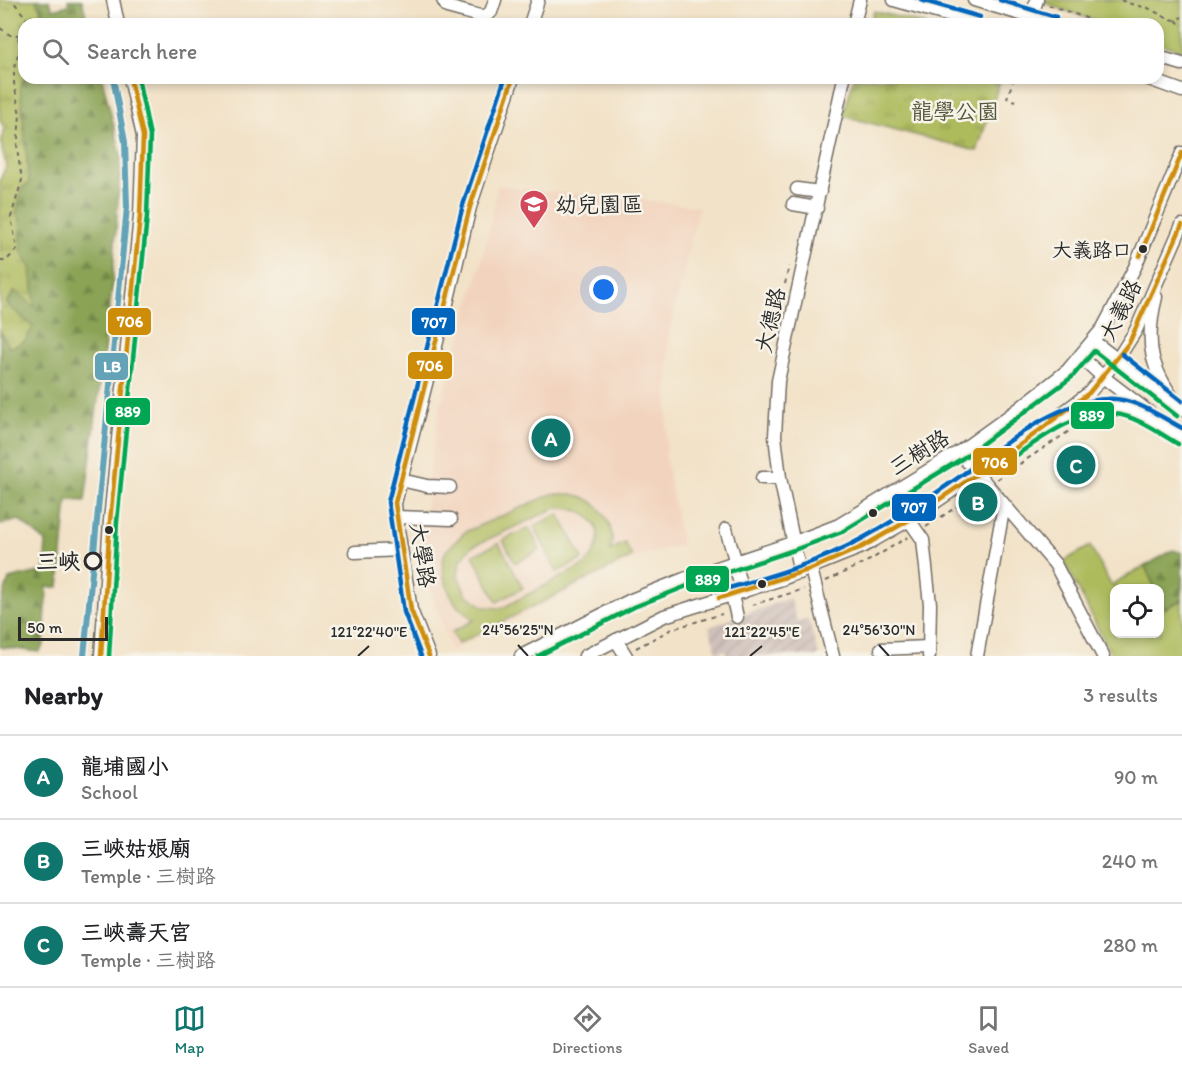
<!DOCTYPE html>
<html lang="en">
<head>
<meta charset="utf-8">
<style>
	:root { --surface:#fff; --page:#f2f2f2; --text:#202124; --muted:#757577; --line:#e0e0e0; --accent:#0f766e }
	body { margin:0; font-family:Itim,"LXGW WenKai TC",sans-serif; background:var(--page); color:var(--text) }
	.controls { position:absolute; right:18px; bottom:18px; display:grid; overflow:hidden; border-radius:12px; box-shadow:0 3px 9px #0003 }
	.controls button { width:54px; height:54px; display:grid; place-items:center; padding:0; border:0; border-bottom:2px solid var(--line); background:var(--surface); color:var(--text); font:30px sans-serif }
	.scale { position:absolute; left:18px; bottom:15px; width:90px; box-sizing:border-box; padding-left:6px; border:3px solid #2b2b2b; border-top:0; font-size:16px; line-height:21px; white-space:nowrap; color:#2b2b2b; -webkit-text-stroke:4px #f7f3e8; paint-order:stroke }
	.you { position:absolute; left:604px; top:290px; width:21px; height:21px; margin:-15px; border:4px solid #fff; border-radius:50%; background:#1a73e8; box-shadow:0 0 0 9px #1a73e833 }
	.badge { display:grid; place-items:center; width:39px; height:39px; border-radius:50%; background:var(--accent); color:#fff; font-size:20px; font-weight:700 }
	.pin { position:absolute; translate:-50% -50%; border:3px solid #fff; box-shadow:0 2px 6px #0006 }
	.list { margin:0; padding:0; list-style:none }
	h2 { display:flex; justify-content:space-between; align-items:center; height:78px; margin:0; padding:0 24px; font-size:26px }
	h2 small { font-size:20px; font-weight:400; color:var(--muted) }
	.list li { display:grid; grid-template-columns:39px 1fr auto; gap:18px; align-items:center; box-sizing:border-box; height:84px; padding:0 24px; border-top:2px solid var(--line) }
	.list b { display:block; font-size:22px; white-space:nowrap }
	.list p { margin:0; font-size:20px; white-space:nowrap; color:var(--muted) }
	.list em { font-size:20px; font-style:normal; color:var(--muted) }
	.icon { flex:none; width:33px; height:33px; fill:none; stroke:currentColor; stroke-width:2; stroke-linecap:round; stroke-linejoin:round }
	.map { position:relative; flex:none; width:1182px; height:656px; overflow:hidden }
	.search { position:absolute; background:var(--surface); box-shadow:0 3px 9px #0003; left:18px; right:18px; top:18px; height:66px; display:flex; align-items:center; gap:15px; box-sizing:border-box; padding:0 21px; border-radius:18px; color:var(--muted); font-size:22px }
	.sheet { height:330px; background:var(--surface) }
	nav { display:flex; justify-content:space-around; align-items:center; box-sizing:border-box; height:84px; border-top:2px solid var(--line); background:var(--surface); font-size:16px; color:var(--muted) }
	nav a { display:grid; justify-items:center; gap:3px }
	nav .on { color:var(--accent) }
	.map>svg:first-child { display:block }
	.built { fill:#f2d4be }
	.industrial { fill:url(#industrial-furrows) }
	.grass { fill:#aebb5d; stroke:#6c7344; stroke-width:1.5; fill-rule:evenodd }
	.forest { fill:url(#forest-firs); stroke:#5a6740; stroke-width:1.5 }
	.park { fill:url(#park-tufts); stroke:#6c7344; stroke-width:1.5 }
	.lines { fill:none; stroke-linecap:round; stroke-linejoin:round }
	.minor-casing { stroke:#716b62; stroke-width:15 }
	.path { stroke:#716b62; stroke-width:2; stroke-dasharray:4.5 4.5; stroke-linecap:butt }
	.minor { stroke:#fff; stroke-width:12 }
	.bus-1-casing { stroke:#f7f3e8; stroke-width:9 }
	.bus-2-casing { stroke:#f7f3e8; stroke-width:9 }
	.bus-3-casing { stroke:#f7f3e8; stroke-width:9 }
	.bus-1 { stroke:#ce8d09; stroke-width:4.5 }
	.bus-2 { stroke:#00a651; stroke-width:4.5 }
	.bus-3 { stroke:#0065bd; stroke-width:4.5 }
	.metro-1-casing { stroke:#f7f3e8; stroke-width:10 }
	.metro-1 { stroke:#63a2b7; stroke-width:6 }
	.ticks { fill:none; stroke:#2b2b2b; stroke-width:2 }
	.bus-dot { fill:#2b2b2b; stroke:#f7f3e8; stroke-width:2 }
	.stop-dot { fill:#f7f3e8; stroke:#2b2b2b; stroke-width:3 }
	.labels { text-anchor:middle; stroke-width:5; stroke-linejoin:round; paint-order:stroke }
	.bus-label { font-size:20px; fill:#2b2b2b; stroke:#f7f3e8; text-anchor:end }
	.park-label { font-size:22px; fill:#52563a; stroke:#f7f3e8 }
	.poi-label { font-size:22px; fill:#2b2b2b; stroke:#f7f3e8; text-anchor:start }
	.street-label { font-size:22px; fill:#2b2b2b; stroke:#f7f3e8 }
	.stop-label { font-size:22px; font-weight:bold; fill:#2b2b2b; stroke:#f7f3e8; text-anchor:end }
	.ticks-label { font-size:15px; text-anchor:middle; fill:#2b2b2b; stroke:#f7f3e8; stroke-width:5; stroke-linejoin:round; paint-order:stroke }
	.line-badge { stroke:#f7f3e8; stroke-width:2 }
	.badge-label { font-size:16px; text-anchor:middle; font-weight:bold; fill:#fff }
</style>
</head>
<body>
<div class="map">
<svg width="1182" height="656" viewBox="0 0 1182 656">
	<defs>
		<pattern id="industrial-furrows" width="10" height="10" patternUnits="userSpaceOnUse" patternTransform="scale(1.5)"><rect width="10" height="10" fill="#cfc0ba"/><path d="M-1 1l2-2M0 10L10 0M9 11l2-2" fill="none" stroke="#b2a5a0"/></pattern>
		<pattern id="forest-firs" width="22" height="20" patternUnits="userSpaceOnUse" patternTransform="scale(1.5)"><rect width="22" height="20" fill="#8aa354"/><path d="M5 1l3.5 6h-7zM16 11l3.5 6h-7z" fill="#718546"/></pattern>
		<pattern id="park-tufts" width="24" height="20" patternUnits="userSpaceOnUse" patternTransform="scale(1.5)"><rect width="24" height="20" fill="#aebb5d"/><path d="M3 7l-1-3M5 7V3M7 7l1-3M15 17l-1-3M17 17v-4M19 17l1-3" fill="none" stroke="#8e984d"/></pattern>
	</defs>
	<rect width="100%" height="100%" fill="#f7f3e8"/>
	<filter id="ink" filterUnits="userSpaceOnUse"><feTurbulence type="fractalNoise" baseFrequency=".0167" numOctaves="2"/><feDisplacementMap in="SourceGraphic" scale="12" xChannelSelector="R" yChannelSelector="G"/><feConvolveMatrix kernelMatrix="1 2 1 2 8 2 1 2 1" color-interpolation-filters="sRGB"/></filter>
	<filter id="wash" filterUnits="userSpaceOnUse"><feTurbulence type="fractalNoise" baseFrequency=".008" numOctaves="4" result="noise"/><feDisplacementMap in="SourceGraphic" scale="24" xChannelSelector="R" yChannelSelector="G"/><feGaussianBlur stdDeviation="1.35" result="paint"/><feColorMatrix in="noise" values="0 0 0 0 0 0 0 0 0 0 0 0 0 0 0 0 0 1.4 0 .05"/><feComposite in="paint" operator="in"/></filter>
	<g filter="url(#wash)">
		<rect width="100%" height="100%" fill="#f2e2c7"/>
		<!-- built -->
		<polygon class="built" points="498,185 522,189 655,201 699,207 669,333 666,460 682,545 642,555 451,651 432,596 424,541 427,486 438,415 483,256"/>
		<!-- industrial -->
		<polygon class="industrial" points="790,598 797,621 808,619 819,656 727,656 725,650 717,653 709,627"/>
		<!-- grass -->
		<g class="grass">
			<polygon points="1037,0 1182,0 1182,51 1158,43 1158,24 1103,24"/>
			<path d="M552,494C560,494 568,493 576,495C599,499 618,528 610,550L625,543L632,557L458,644L452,632L474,620L457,606L449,592L444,577L442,561L446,551L465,532ZM556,508C594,507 612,533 586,564L502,608L484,607L466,594L458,576L460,561L471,547Z"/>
			<polygon points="559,514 583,559 557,572 534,526"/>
			<polygon points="529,528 540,550 515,563 503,540"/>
			<polygon points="499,543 523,588 497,602 473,555"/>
			<polygon points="1090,546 1111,585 1145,566 1155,588 1114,588 1114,634 1160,634 1160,599 1164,609 1182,600 1182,651 1177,656 1112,656 1064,561"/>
		</g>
		<!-- forest -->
		<g class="forest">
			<polygon points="37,0 49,0 53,9 69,5 68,0 82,0 88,24 31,24 31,16 42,12 36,1"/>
			<polygon points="24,78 102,78 121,155 112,289 85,501 67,500 59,587 47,587 44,645 39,652 0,647 0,606 9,579 44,571 46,542 19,520 0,525 0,331 10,348 6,304 15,291 35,306 31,268 21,250 20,219 16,214 22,188 29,183 20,87"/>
			<polygon points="1173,550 1182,553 1182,600 1164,609 1160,599 1160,588 1155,588 1145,566"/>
		</g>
		<!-- park -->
		<g class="park">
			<path d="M0,0H37L36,1L42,13L31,16V24H24V78L20,87L29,183L22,188L16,214L20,219L21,250L31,268L35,307L15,291L6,303L33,327L25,341L10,348L0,331V180L7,165C1,151 0,144 4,128L0,119Z"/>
			<polygon points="874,11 926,24 870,24"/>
			<polygon points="854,78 1001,78 977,151 843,116"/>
		</g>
	</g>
	<g filter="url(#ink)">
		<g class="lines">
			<!-- minor casing -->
			<g class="minor-casing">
				<g id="minor">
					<polyline points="113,0 118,24"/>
					<polyline points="443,0 447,7 484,17 491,12 495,0"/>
					<polyline points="894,0 978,24"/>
					<polyline points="974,0 1054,24"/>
					<polyline points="1031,17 1037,0"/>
					<polyline points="530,24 538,0"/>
					<polyline points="854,24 860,0"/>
					<polyline points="1158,57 1182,64"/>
					<polyline points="1146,78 1182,91"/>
					<polyline points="797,189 820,192"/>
					<polyline points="793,204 817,208"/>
					<path d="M1156,297C1144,345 1151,372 1182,410"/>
					<polyline points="1093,341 1168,399"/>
					<polyline points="1081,357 1103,377 1150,413"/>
					<path d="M1066,417C1115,393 1140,414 1182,437"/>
					<polyline points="959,452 1055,564 1103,656"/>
					<polyline points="762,478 780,478"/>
					<polyline points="401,480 427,486 450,487"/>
					<polyline points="396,517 451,519"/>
					<polyline points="909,520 923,540 930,604 929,656"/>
					<polyline points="726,529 736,563"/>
					<polyline points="355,552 401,550"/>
					<polyline points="734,564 743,592"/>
					<polyline points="811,569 833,656"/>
					<polyline points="800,573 780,478 775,436 778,381 844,78"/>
					<polyline points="732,595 737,617"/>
					<polyline points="616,640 626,656"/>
					<polyline points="881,649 928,647"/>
					<polyline points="101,656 110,521 140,216 143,136 130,78"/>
					<polyline points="429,656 411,610 396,517 395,503 447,303 470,207 513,78"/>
					<polyline points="521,656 631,600 684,579 792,543 839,525 959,452 1020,408 1067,371 1103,328 1135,267 1182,153"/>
					<polyline points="585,656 664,616 782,579 862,547 909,520 1024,442 1089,393 1117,360 1136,330 1182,225"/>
					<polyline points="977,656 1004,505"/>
				</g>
			</g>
			<!-- path -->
			<g class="path">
				<polyline points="1121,0 1127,3 1148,8 1169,19 1176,20 1182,17"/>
				<polyline points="1049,5 1103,24"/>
				<polyline points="1176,20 1182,26"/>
				<path d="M0,28L10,35H18C23,30 22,24 27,19L12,0"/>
				<polyline points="1014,78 1007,98 1016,101"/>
				<polyline points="0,261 6,261 17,249 11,217 22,180 17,149 20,115 14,83 14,68 20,48 18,35"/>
				<polyline points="785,284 789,266"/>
				<polyline points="997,479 1077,426"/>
				<polyline points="926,527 979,492"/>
				<polyline points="826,581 870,560 908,537"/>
				<polyline points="752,605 804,589"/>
				<polyline points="636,648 672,629 722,614"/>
			</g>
			<!-- minor -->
			<use href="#minor" class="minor"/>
			<!-- bus-1 casing -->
			<g class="bus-1-casing">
				<g id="bus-1">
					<polyline points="1140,256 1182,153"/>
					<polyline points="719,598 811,569 862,547 909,520 1024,442 1089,393 1129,343 1182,225"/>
					<polyline points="101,656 110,521 140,216 143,136 130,78"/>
					<polyline points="429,656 411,610 395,503 470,207 513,78"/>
				</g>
			</g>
			<!-- bus-2 casing -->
			<g class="bus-2-casing">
				<g id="bus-2">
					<path d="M1011,459C1040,439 1078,409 1116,414C1138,417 1159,433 1178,444"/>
					<polyline points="109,656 117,522 147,216 150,136 138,78"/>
					<polyline points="538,656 634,607 687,586 794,550 842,532 963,458 1072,377 1094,351 1177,416"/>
				</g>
			</g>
			<!-- bus-3 casing -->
			<g class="bus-3-casing">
				<g id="bus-3">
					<polyline points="921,0 980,17"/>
					<polyline points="1000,0 1056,17"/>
					<polyline points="1122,354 1182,401"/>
					<path d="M717,591C767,578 818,563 863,538C896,520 928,499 959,477C1001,448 1054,401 1107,399C1134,397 1159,416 1182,428"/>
					<polyline points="421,656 404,612 388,502 463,205 505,78"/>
				</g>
			</g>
			<!-- bus-1 -->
			<use href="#bus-1" class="bus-1"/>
			<!-- bus-2 -->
			<use href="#bus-2" class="bus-2"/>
			<!-- bus-3 -->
			<use href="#bus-3" class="bus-3"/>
			<!-- metro-1 casing -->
			<g class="metro-1-casing">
				<polyline id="metro-1" points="84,656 127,207 125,142 113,78"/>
			</g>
			<!-- metro-1 -->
			<use href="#metro-1" class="metro-1"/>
		</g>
	</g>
	<!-- ticks -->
	<path class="ticks" d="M518,645L528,656M879,645L889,656M358,656L369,646M750,656L762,646"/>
	<!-- icons -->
	<defs>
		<g id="school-pin" transform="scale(1.5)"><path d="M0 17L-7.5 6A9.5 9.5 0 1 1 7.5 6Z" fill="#d1495b" stroke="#f7f3e8"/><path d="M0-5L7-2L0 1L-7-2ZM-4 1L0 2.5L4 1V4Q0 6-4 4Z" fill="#fff"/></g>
	</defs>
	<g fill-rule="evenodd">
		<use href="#school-pin" x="534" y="204"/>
	</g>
	<!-- markers -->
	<g class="bus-dot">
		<circle cx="1143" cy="249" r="5"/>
		<circle cx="873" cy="513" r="5"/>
		<circle cx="109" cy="530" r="5"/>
		<circle cx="762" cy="584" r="5"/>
	</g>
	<circle class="stop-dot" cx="93" cy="561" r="8"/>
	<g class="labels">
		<!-- bus labels -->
		<g class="bus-label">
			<text x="1132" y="257">大義路口</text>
		</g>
		<!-- park labels -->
		<g class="park-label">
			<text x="955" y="119">龍學公園</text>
		</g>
		<!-- poi labels -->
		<g class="poi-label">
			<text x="555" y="212">幼兒園區</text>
		</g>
		<!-- street labels -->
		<g class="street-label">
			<text transform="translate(1120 310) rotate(-63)" y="8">大義路</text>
			<text transform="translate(770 320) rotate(-77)" y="8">大德路</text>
			<text transform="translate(919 452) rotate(-32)" y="8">三樹路</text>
			<text transform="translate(423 555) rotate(81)" y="8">大學路</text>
		</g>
		<!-- stop labels -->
		<g class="stop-label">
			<text x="80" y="569">三峽</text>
		</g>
	</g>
	<g class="ticks-label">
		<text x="518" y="635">24°56'25"N</text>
		<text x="879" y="635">24°56'30"N</text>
		<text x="369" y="637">121°22'40"E</text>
		<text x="762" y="637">121°22'45"E</text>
	</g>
	<g class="line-badge">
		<rect x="107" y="307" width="45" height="29" rx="6" fill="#ce8d09"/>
		<rect x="411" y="307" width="45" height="29" rx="6" fill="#0065bd"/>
		<rect x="407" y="351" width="46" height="29" rx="6" fill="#ce8d09"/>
		<rect x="94" y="352" width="35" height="29" rx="6" fill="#63a2b7"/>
		<rect x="105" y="397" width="46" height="29" rx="6" fill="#00a651"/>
		<rect x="1070" y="401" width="45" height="29" rx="6" fill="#00a651"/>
		<rect x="972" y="447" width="46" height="29" rx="6" fill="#ce8d09"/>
		<rect x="891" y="493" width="46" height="29" rx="6" fill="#0065bd"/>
		<rect x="685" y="565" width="45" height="28" rx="6" fill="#00a651"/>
	</g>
	<g class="badge-label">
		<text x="130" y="327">706</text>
		<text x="434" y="328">707</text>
		<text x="430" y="371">706</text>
		<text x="112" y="372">LB</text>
		<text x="128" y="417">889</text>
		<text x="1092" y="421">889</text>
		<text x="995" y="468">706</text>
		<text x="914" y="513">707</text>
		<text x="708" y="585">889</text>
	</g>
</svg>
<div class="controls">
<button><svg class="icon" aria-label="locate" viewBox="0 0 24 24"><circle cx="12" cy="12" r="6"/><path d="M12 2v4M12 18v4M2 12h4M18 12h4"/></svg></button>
</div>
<div class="scale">50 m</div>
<div class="you"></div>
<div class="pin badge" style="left:551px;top:438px">A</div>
<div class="pin badge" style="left:978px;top:502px">B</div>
<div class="pin badge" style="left:1076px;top:465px">C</div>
<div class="search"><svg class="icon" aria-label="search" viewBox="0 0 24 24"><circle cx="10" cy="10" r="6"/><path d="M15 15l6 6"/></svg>Search here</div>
</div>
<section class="sheet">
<h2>Nearby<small>3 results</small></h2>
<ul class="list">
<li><span class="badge">A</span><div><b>龍埔國小</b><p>School</p></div><em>90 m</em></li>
<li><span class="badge">B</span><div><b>三峽姑娘廟</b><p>Temple · 三樹路</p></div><em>240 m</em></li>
<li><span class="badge">C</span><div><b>三峽壽天宮</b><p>Temple · 三樹路</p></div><em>280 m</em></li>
</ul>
</section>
<nav>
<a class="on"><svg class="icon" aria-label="map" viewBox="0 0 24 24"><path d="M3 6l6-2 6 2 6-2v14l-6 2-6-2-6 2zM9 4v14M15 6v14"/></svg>Map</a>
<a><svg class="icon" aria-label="directions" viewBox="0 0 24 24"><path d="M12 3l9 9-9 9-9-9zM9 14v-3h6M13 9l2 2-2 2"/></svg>Directions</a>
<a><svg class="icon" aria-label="saved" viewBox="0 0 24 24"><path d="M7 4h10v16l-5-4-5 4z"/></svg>Saved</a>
</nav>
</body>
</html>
